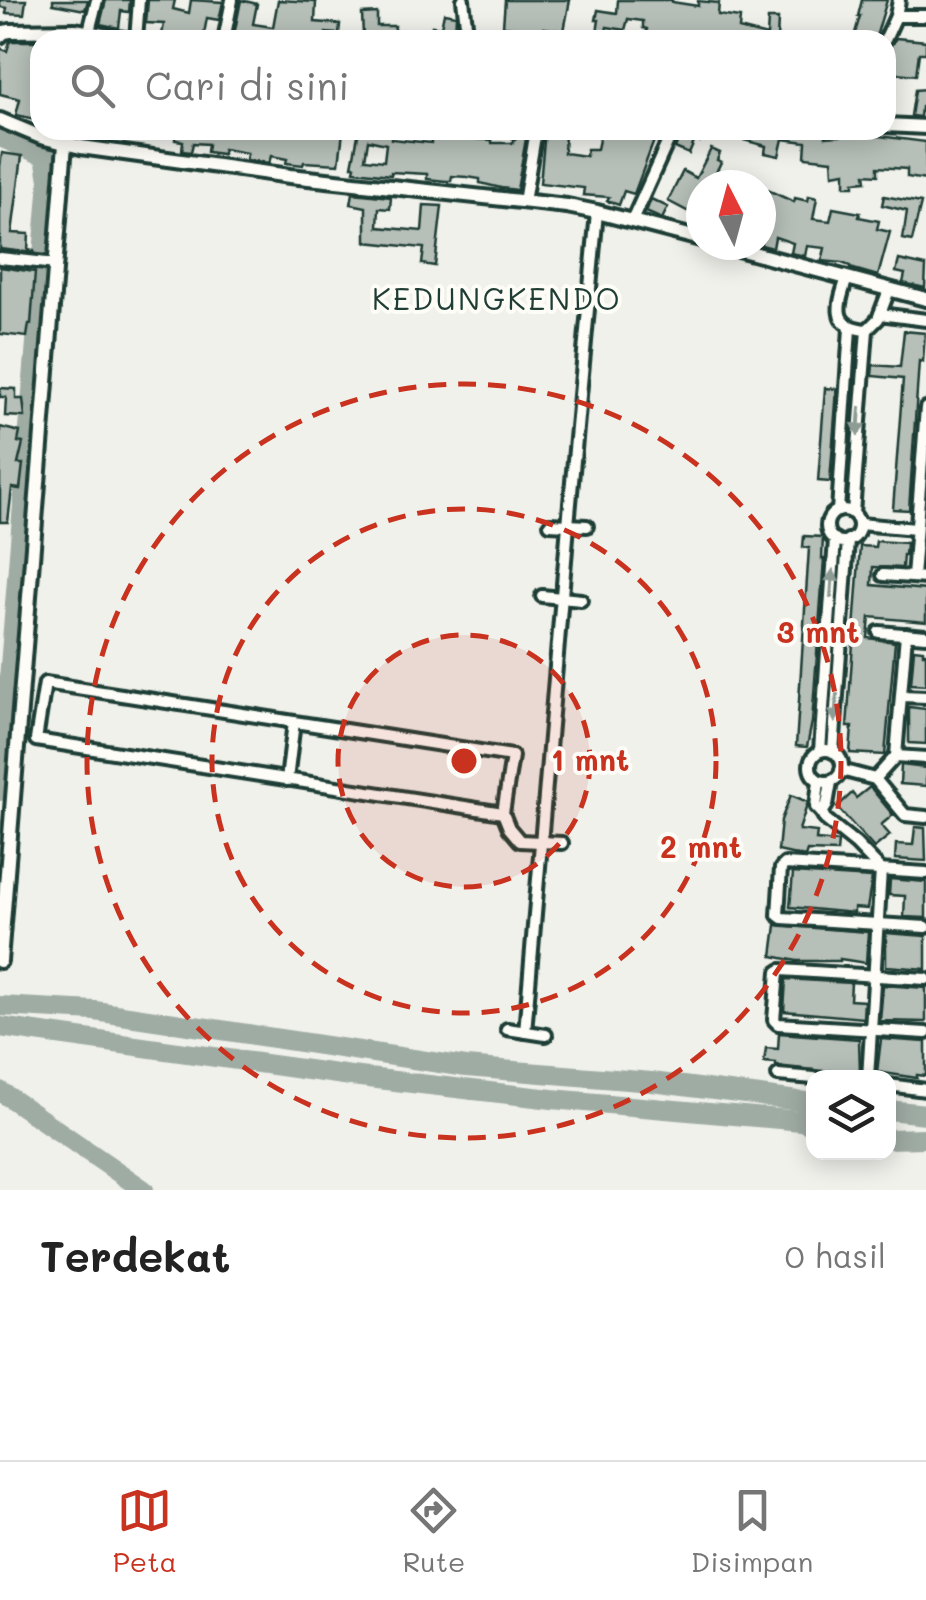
<!DOCTYPE html>
<html lang="id">
<head>
<meta charset="utf-8">
<style>
	:root { --surface:#fff; --page:#f2f2f2; --text:#222; --muted:#767676; --line:#e0e0e0; --accent:#c8321e }
	body { margin:0; font-family:Mali,sans-serif; background:var(--page); color:var(--text) }
	.controls { position:absolute; right:30px; bottom:30px; display:grid; overflow:hidden; border-radius:20px; box-shadow:0 5px 25px #0003 }
	.controls button { width:90px; height:90px; display:grid; place-items:center; padding:0; border:0; border-bottom:2px solid var(--line); background:var(--surface); color:var(--text); font:50px sans-serif }
	.compass { position:absolute; left:686px; top:170px; width:90px; height:90px; border-radius:50%; background:var(--surface); box-shadow:0 5px 25px #0003; rotate:354deg }
	.list { margin:0; padding:0; list-style:none }
	h2 { display:flex; justify-content:space-between; align-items:center; height:130px; margin:0; padding:0 40px; font-size:42px }
	h2 small { font-size:32px; font-weight:400; color:var(--muted) }
	.icon { flex:none; width:55px; height:55px; fill:none; stroke:currentColor; stroke-width:2; stroke-linecap:round; stroke-linejoin:round }
	.map { position:relative; flex:none; width:926px; height:1190px; overflow:hidden }
	.search { position:absolute; background:var(--surface); box-shadow:0 5px 25px #0003; left:30px; right:30px; top:30px; height:110px; display:flex; align-items:center; gap:25px; box-sizing:border-box; padding:0 35px; border-radius:30px; color:var(--muted); font-size:38px }
	.sheet { height:270px; background:var(--surface) }
	nav { display:flex; justify-content:space-around; align-items:center; box-sizing:border-box; height:140px; border-top:2px solid var(--line); background:var(--surface); font-size:28px; color:var(--muted) }
	nav a { display:grid; justify-items:center; gap:5px }
	nav .on { color:var(--accent) }
	.map>svg:first-child { display:block }
	.lines { fill:none; stroke-linecap:round; stroke-linejoin:round }
	.river { stroke:#9faca4; stroke-width:20 }
	.building { fill:#b6bfb8; stroke:#1f3d34; stroke-width:2.5; fill-rule:evenodd }
	.minor-casing { stroke:#1f3d34; stroke-width:18 }
	.tertiary-casing { stroke:#1f3d34; stroke-width:20 }
	.minor { stroke:#fdfcf7; stroke-width:10 }
	.tertiary { stroke:#fdfcf7; stroke-width:12 }
	.oneway { fill:#8e9c96 }
	.ring { fill:none; stroke:#c8321e; stroke-width:5; stroke-dasharray:18 12 }
	.labels { text-anchor:middle; stroke-width:8; stroke-linejoin:round; paint-order:stroke }
	.quarter-label { font-size:30px; letter-spacing:2.5px; fill:#1f3d34; stroke:#fdfcf7 }
	.centre { fill:#c8321e; stroke:#fdfcf7; stroke-width:5 }
	.ring-label { font-size:30px; text-anchor:middle; font-weight:bold; fill:#c8321e; stroke:#fdfcf7; stroke-width:8; stroke-linejoin:round; paint-order:stroke }
</style>
</head>
<body>
<div class="map">
<svg width="926" height="1190" viewBox="0 0 926 1190">
	<rect width="100%" height="100%" fill="#f0f1eb"/>
	<filter id="ink" filterUnits="userSpaceOnUse"><feTurbulence type="fractalNoise" baseFrequency=".01" numOctaves="2"/><feDisplacementMap in="SourceGraphic" scale="20" xChannelSelector="R" yChannelSelector="G"/><feConvolveMatrix kernelMatrix="1 2 1 2 8 2 1 2 1" color-interpolation-filters="sRGB"/></filter>
	<g filter="url(#ink)">
		<g class="lines">
			<!-- river -->
			<g class="river">
				<polyline points="0,137 45,156 49,180 0,791"/>
				<polyline points="0,1006 95,1011 466,1067 652,1082 814,1103"/>
				<polyline points="0,1027 351,1076 552,1099 801,1121 814,1126"/>
				<polyline points="0,1091 144,1190"/>
				<polyline points="888,1110 926,1114"/>
				<polyline points="888,1139 926,1138"/>
			</g>
		</g>
		<!-- building -->
		<g class="building">
			<polygon points="0,0 26,0 24,14 6,13 7,8 0,7"/>
			<polygon points="53,0 88,0 85,10 53,4"/>
			<polygon points="106,0 130,0 129,12 121,11 119,28 100,24"/>
			<polygon points="148,0 175,0 173,9 189,13 191,0 223,2 219,20 207,18 203,39 181,34 180,40 161,40 164,24 146,23"/>
			<polygon points="241,0 257,4 253,24 273,27 278,0 316,2 315,22 340,24 339,34 326,33 325,40 233,40"/>
			<polygon points="505,0 570,0 564,31 544,28 544,31 503,26"/>
			<polygon points="618,0 672,0 672,2 698,6 698,1 719,3 718,15 740,18 739,29 767,36 768,19 778,19 777,40 705,38 705,40 646,40 647,29 643,28 643,21 628,19 625,30 607,27 604,40 596,39 599,20 596,20 598,10 617,13"/>
			<polygon points="862,0 887,0 875,40 853,40 860,16 858,16"/>
			<polygon points="377,13 377,26 395,26 394,40 380,40 380,35 363,36 362,14"/>
			<polygon points="444,13 456,15 455,37 432,35 432,26 441,27"/>
			<polygon points="896,38 926,41 926,53 919,53 916,75 886,72 889,48"/>
			<polygon points="10,41 40,41 40,120 16,115 20,99 0,94 0,48 7,51"/>
			<polygon points="926,89 926,107 921,107 920,117 911,116 915,90"/>
			<polygon points="176,130 330,130 343,132 339,164 304,162 303,165 286,163 287,159 271,156 269,163 246,160 247,153 223,149 222,154 207,152 208,144 193,143 191,152 182,151 183,141 175,140"/>
			<path d="M359,130H392L391,139L431,143L432,130L474,133L473,139L492,140V143H513V139H516L517,132L527,133L517,190L501,188L480,183V179L467,177L452,176L451,181H446L427,179V174L391,172V175L354,171L355,166H352ZM368,140L386,144L384,161L365,159Z"/>
			<polygon points="601,130 658,130 634,194 624,191 619,205 607,201 609,197 583,195 584,188 540,183 545,131 565,133 564,153 586,156 587,149 597,149"/>
			<polygon points="682,130 706,130 700,142 695,140 689,154 675,148"/>
			<polygon points="718,130 827,130 826,137 853,135 853,130 863,130 863,134 926,142 926,180 907,177 907,169 878,167 878,175 865,174 866,181 854,182 854,186 845,186 845,172 833,174 832,160 805,157 806,142 783,139 779,156 765,153 766,146 718,133"/>
			<polygon points="711,149 720,153 717,160 721,162 710,185 701,185 701,214 693,210 691,213 668,201 683,171 696,178"/>
			<polygon points="2,153 22,156 12,233 29,234 28,250 34,251 34,253 0,249 0,166"/>
			<polygon points="761,187 794,202 795,198 808,201 809,196 817,198 813,219 830,221 833,208 860,213 859,217 879,221 877,229 890,232 878,276 850,268 850,266 842,263 822,261 825,248 807,246 805,256 791,253 793,243 775,237 773,248 761,245"/>
			<polygon points="353,193 391,197 390,209 379,208 378,227 422,231 424,205 442,206 435,266 422,264 424,248 366,242 366,207 351,204"/>
			<polygon points="884,196 921,203 912,241 903,239 907,211 882,205"/>
			<polygon points="651,199 668,207 662,219 646,212"/>
			<polygon points="899,260 926,266 925,288 903,283 905,274 896,272"/>
			<polygon points="0,267 35,272 31,324 29,324 27,337 0,334"/>
			<polygon points="904,331 925,333 923,362 919,361 909,510 893,509 903,379 872,376 873,365 900,367"/>
			<polygon points="0,388 16,389 16,399 23,399 25,417 5,416 6,397 0,397"/>
			<polygon points="825,388 837,389 830,482 818,481"/>
			<polygon points="0,427 20,432 18,442 23,443 18,464 23,464 20,489 12,488 8,522 0,522"/>
			<polygon points="804,536 823,537 822,559 824,559 812,722 807,747 796,746 809,548 803,547"/>
			<polygon points="876,541 906,543 905,555 903,555 902,568 873,567 872,585 926,590 926,622 870,617 868,638 895,642 885,755 850,753 852,727 847,727 860,546 875,547"/>
			<polygon points="914,649 923,650 923,653 926,653 926,685 911,684"/>
			<polygon points="909,707 926,709 926,744 909,743"/>
			<polygon points="901,765 926,768 926,786 900,784"/>
			<polygon points="870,787 893,815 881,825 890,835 874,848 837,807 852,793 856,798"/>
			<polygon points="791,795 808,802 799,830 817,832 816,840 838,842 837,852 807,851 805,857 778,851 781,820"/>
			<polygon points="915,827 925,828 926,861 895,859 896,844 913,845"/>
			<polygon points="793,873 872,878 867,909 854,908 854,913 790,907"/>
			<polygon points="890,879 926,882 926,918 904,917 905,896 889,895"/>
			<polygon points="776,925 868,932 866,963 840,959 840,961 797,961 772,956"/>
			<polygon points="886,933 926,936 926,969 886,966"/>
			<polygon points="786,979 851,983 850,1000 864,1001 863,1018 784,1011"/>
			<polygon points="883,985 926,988 926,1022 880,1021"/>
			<polygon points="779,1033 859,1039 860,1071 823,1071 776,1066 776,1063 764,1062 766,1048 778,1049"/>
			<polygon points="881,1039 926,1042 926,1076 917,1075 917,1078 877,1072"/>
		</g>
		<g class="lines">
			<!-- minor casing -->
			<g class="minor-casing">
				<g id="minor">
					<polyline points="463,0 468,40"/>
					<polyline points="896,16 926,16"/>
					<polyline points="89,31 97,0"/>
					<polyline points="136,40 139,0"/>
					<polyline points="224,40 232,0"/>
					<polyline points="885,40 896,16 899,0"/>
					<polyline points="524,202 536,130"/>
					<polyline points="632,221 673,130"/>
					<polyline points="0,258 56,264"/>
					<path d="M847,278C838,305 830,327 867,330L878,319L889,290"/>
					<polyline points="880,314 926,320"/>
					<circle cx="843" cy="526" r="16"/>
					<polyline points="838,511 850,328"/>
					<polyline points="853,513 867,330"/>
					<polyline points="550,524 587,526"/>
					<polyline points="859,524 916,529"/>
					<polyline points="883,575 926,578"/>
					<polyline points="913,577 926,408"/>
					<polyline points="542,596 581,600"/>
					<polyline points="879,632 926,636"/>
					<polygon points="45,683 512,756 503,813 36,740"/>
					<polyline points="902,696 926,697"/>
					<circle cx="826" cy="766" r="16"/>
					<polyline points="820,751 835,539"/>
					<polyline points="833,752 848,540"/>
					<polyline points="896,756 926,758"/>
					<polyline points="841,770 875,779 905,815 926,817"/>
					<polyline points="875,779 896,756 906,634"/>
					<polyline points="287,780 294,722"/>
					<polyline points="819,781 816,807 822,813 827,805 831,782"/>
					<polyline points="503,813 509,828 520,841 562,843"/>
					<polyline points="822,813 825,819 856,844 881,870 868,1078"/>
					<polyline points="926,873 785,864 781,868 778,915 782,918 926,927"/>
					<polyline points="926,979 781,970 778,972 774,1020 778,1024 926,1033"/>
					<polyline points="507,1029 546,1035"/>
					<polyline points="525,1032 568,525 597,212"/>
					<polyline points="778,1075 814,1078"/>
					<polyline points="888,1085 926,1090"/>
				</g>
			</g>
			<!-- tertiary casing -->
			<g class="tertiary-casing">
				<g id="tertiary">
					<polyline points="0,36 4,32 10,31 75,30 130,40"/>
					<polyline points="0,120 41,137 81,147 290,176 567,206 597,212 701,239"/>
					<polyline points="886,125 926,127"/>
					<polyline points="723,245 926,299"/>
					<polyline points="0,961 65,144"/>
				</g>
			</g>
			<!-- minor -->
			<use href="#minor" class="minor"/>
			<!-- tertiary -->
			<use href="#tertiary" class="tertiary"/>
		</g>
		<!-- one-way arrows -->
		<defs><path id="oneway-solid" d="M-6-.8H1V-3.2L6.5 0L1 3.2V.8H-6Z" transform="scale(2.5)"/></defs>
		<g class="oneway">
			<use href="#oneway-solid" transform="translate(859 421) rotate(94)"/>
			<use href="#oneway-solid" transform="translate(832 584) rotate(-86)"/>
			<use href="#oneway-solid" transform="translate(836 708) rotate(94)"/>
		</g>
	</g>
	<!-- distance rings -->
	<circle cx="464" cy="761" r="126" fill="#c8321e" fill-opacity=".12"/>
	<g class="ring">
		<circle cx="464" cy="761" r="126"/>
		<circle cx="464" cy="761" r="252"/>
		<circle cx="464" cy="761" r="377"/>
	</g>
	<g class="labels">
		<!-- quarter labels -->
		<g class="quarter-label">
			<text x="497" y="310">KEDUNGKENDO</text>
		</g>
	</g>
	<circle cx="464" cy="761" r="15" class="centre"/>
	<g class="ring-label">
		<text x="818" y="643">3 mnt</text>
		<text x="590" y="771">1 mnt</text>
		<text x="701" y="858">2 mnt</text>
	</g>
</svg>
<div class="controls">
<button><svg class="icon" aria-label="layers" viewBox="0 0 24 24"><path d="M12 4l9 5-9 5-9-5zM3 14l9 5 9-5"/></svg></button>
</div>
<svg class="compass" viewBox="-18 -18 36 36"><path d="M0-13l5 13h-10z" fill="#e53935"/><path d="M0 13l5-13h-10z" fill="#767676"/></svg>
<div class="search"><svg class="icon" aria-label="search" viewBox="0 0 24 24"><circle cx="10" cy="10" r="6"/><path d="M15 15l6 6"/></svg>Cari di sini</div>
</div>
<section class="sheet">
<h2>Terdekat<small>0 hasil</small></h2>
<ul class="list">
</ul>
</section>
<nav>
<a class="on"><svg class="icon" aria-label="map" viewBox="0 0 24 24"><path d="M3 6l6-2 6 2 6-2v14l-6 2-6-2-6 2zM9 4v14M15 6v14"/></svg>Peta</a>
<a><svg class="icon" aria-label="directions" viewBox="0 0 24 24"><path d="M12 3l9 9-9 9-9-9zM9 14v-3h6M13 9l2 2-2 2"/></svg>Rute</a>
<a><svg class="icon" aria-label="saved" viewBox="0 0 24 24"><path d="M7 4h10v16l-5-4-5 4z"/></svg>Disimpan</a>
</nav>
</body>
</html>
